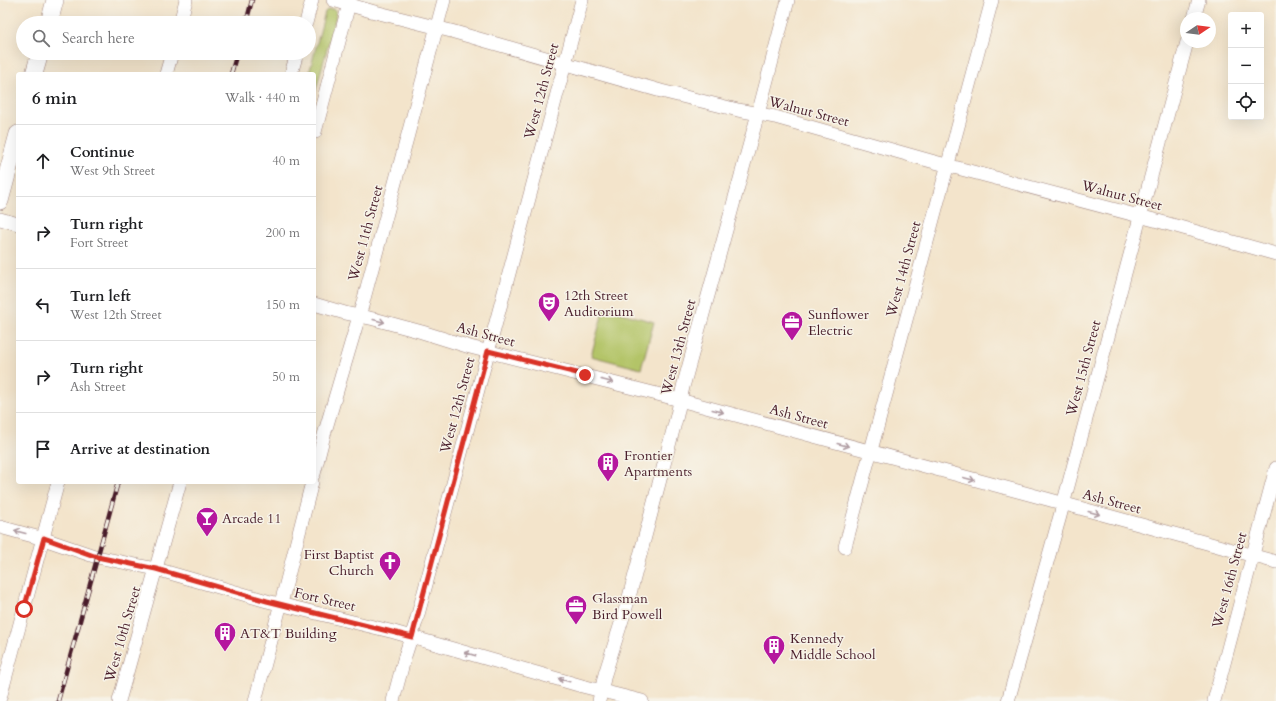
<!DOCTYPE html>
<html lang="en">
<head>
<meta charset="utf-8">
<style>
	:root { --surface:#fff; --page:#f6f6f6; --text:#202124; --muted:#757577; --line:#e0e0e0 }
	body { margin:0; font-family:Cardo,serif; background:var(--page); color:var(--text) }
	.controls { position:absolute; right:12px; top:12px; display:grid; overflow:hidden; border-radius:4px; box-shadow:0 4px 16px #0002 }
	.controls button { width:36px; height:36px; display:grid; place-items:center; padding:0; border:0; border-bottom:1px solid var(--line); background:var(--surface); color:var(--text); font:20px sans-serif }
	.compass { position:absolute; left:1180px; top:12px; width:36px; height:36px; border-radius:50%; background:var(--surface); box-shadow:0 4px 16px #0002; rotate:77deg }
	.stop { position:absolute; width:12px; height:12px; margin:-9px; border:3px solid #d93025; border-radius:50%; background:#fff }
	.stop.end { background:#d93025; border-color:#fff; box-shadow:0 1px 4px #0008 }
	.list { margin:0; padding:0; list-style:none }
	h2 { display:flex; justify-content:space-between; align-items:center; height:52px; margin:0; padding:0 16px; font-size:17px }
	h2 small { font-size:13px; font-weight:400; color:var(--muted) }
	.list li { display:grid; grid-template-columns:26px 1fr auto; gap:12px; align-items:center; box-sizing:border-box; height:72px; padding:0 16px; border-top:1px solid var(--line) }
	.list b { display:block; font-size:15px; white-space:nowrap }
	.list p { margin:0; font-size:13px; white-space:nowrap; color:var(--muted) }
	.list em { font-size:13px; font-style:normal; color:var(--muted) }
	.icon { flex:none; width:22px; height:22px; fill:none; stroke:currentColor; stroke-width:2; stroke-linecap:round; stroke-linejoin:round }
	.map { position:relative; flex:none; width:1276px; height:701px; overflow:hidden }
	.search { position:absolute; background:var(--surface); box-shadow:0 4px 16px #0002; left:16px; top:16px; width:300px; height:44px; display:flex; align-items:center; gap:10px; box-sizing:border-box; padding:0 14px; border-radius:22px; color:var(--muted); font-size:15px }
	.panel { position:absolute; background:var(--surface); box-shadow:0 4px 16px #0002; left:16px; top:72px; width:300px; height:412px; border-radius:4px }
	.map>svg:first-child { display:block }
	.green { fill:#b3c467; stroke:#7e7249 }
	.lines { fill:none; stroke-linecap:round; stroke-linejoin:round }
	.minor-casing { stroke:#9e827b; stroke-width:14 }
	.major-casing { stroke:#9e827b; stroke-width:18 }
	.minor { stroke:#fff; stroke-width:13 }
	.major { stroke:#fff; stroke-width:17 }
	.rail-casing { stroke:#4a1f2b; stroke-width:4.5 }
	.rail { stroke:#f7f3e8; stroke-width:3; stroke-dasharray:9; stroke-linecap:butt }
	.oneway { stroke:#ae9aa0 }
	.route { stroke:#d93025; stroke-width:5 }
	.labels { text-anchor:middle; stroke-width:3; stroke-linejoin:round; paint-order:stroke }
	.street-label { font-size:14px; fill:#4a1f2b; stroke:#f7f3e8 }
	.poi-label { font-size:14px; fill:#4a1f2b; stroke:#f7f3e8; text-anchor:start }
</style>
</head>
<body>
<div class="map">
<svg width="1276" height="701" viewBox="0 0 1276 701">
	<rect width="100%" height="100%" fill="#f7f3e8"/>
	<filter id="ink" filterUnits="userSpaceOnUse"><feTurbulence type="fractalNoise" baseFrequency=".025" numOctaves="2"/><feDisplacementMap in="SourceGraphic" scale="8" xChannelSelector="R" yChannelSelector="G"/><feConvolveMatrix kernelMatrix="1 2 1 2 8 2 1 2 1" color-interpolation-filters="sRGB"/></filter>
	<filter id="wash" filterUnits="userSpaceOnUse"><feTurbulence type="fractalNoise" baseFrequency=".012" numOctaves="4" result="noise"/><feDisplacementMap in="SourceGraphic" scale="16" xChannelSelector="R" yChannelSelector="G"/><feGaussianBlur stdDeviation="0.9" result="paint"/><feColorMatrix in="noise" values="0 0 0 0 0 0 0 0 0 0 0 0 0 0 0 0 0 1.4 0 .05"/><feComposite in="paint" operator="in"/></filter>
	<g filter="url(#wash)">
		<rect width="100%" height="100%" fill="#f3e4cb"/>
		<!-- green -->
		<g class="green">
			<polygon points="328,9 333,9 336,11 336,16 314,97 314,74 309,74 325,12"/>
			<polygon points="604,308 654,322 641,369 591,356"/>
		</g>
	</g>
	<g filter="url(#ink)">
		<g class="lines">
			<!-- minor casing -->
			<g class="minor-casing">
				<g id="minor">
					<polyline points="333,0 371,11 451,31 661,91 738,110 775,117 931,161 1158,221 1276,254"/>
					<polyline points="1194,18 1199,0"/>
					<polyline points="180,23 186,0"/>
					<polyline points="306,23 312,0"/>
					<polyline points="166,74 172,53"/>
					<polyline points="291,74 297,53"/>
					<polyline points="314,132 315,132 350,0"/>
					<polyline points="0,219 18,224"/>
					<polyline points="314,304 345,313 374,319 422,332 470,347 661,395 1047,499 1276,562"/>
					<polyline points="314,474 324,435 362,306 444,0"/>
					<polyline points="0,527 44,539 97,557 156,569 267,601 394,632 582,686 642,701"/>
					<polyline points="845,547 992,0"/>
					<polyline points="0,698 58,482"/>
					<polyline points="119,701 180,482"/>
					<polyline points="255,701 285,588 312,482"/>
					<polyline points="393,701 405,656 416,622 582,0"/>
					<polyline points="599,701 605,674 628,601 677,415 683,387 762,99 788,0"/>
					<polyline points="1008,701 1060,516 1187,42"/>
					<polyline points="1214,701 1276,468"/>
				</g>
			</g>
			<!-- major casing -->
			<g class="major-casing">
				<g id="major">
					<polyline points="49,23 55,0"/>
					<polyline points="34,74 40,53"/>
					<polyline points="0,201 18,134"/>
				</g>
			</g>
			<!-- minor -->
			<use href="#minor" class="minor"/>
			<!-- major -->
			<use href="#major" class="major"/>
			<!-- rail casing -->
			<g class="rail-casing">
				<g id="rail">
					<polyline points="246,23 252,0"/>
					<polyline points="231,74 237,53"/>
					<polyline points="58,701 118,482"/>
				</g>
			</g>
			<!-- rail -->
			<use href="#rail" class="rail"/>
		</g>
		<!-- one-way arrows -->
		<defs><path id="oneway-shaft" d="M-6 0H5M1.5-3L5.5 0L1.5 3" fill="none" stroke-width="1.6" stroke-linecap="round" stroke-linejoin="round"/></defs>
		<g class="oneway">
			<use href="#oneway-shaft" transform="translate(379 321) rotate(14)"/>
			<use href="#oneway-shaft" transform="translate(607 381) rotate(15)"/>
			<use href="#oneway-shaft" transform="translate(718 411) rotate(15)"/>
			<use href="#oneway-shaft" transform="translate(843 445) rotate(15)"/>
			<use href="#oneway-shaft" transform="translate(969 479) rotate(15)"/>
			<use href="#oneway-shaft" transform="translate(1094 513) rotate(15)"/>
			<use href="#oneway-shaft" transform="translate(20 532) rotate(-165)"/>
			<use href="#oneway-shaft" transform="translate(470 654) rotate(-164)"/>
			<use href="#oneway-shaft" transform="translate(564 680) rotate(-164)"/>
		</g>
	</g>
	<g class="lines" filter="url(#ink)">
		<!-- route -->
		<polyline class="route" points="24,609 44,538 97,557 156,569 267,601 412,637 488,351 585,375"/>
	</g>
	<!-- icons -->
	<defs>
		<g id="theatre-pin" transform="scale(1.15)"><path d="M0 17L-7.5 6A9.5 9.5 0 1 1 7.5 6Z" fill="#b5179e" stroke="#f7f3e8"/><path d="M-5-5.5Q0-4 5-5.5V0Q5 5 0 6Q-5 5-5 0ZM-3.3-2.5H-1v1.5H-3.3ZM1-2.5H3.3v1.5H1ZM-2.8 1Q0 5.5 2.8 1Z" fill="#fff"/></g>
		<g id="office-pin" transform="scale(1.15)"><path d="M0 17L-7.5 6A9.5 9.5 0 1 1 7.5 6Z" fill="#b5179e" stroke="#f7f3e8"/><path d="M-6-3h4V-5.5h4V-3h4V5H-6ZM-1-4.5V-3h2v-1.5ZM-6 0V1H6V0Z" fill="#fff"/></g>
		<g id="building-pin" transform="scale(1.15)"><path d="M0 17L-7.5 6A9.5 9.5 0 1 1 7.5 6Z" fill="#b5179e" stroke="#f7f3e8"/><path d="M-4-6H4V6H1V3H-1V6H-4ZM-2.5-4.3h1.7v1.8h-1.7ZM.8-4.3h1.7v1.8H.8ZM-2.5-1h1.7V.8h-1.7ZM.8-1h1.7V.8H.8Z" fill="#fff"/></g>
		<g id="bar-pin" transform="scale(1.15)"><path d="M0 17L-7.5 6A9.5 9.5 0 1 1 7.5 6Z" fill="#b5179e" stroke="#f7f3e8"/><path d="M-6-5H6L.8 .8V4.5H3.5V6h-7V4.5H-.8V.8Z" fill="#fff"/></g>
		<g id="church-pin" transform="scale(1.15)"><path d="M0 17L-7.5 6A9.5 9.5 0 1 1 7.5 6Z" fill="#b5179e" stroke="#f7f3e8"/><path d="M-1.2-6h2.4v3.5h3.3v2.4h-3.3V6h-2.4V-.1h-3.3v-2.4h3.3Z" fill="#fff"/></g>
	</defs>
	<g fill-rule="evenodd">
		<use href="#theatre-pin" x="549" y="303"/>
		<use href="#office-pin" x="792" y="322"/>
		<use href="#building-pin" x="608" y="463"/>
		<use href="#bar-pin" x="207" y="518"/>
		<use href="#church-pin" x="390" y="562"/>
		<use href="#office-pin" x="576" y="606"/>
		<use href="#building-pin" x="225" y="633"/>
		<use href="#building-pin" x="774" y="646"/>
	</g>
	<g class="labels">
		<!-- street labels -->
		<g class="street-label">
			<text transform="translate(541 91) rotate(-75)" y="5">West 12th Street</text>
			<text transform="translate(809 111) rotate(15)" y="5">Walnut Street</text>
			<text transform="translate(1122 195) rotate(15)" y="5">Walnut Street</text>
			<text transform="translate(365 233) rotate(-75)" y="5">West 11th Street</text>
			<text transform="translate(903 269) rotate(-75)" y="5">West 14th Street</text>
			<text transform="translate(486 334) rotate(15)" y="5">Ash Street</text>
			<text transform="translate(678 347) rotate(-75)" y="5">West 13th Street</text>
			<text transform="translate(1083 368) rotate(-75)" y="5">West 15th Street</text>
			<text transform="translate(457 405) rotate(-75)" y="5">West 12th Street</text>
			<text transform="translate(799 416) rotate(15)" y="5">Ash Street</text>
			<text transform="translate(1112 501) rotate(15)" y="5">Ash Street</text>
			<text transform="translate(1229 580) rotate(-75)" y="5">West 16th Street</text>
			<text transform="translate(325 599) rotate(13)" y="5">Fort Street</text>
			<text transform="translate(122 634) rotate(-74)" y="5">West 10th Street</text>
		</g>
		<!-- poi labels -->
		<g class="poi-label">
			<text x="564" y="300">12th Street<tspan x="564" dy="16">Auditorium</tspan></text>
			<text x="808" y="319">Sunflower<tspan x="808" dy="16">Electric</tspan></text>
			<text x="624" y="460">Frontier<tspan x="624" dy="16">Apartments</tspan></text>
			<text x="222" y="523">Arcade 11</text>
			<text x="374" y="559" text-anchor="end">First Baptist<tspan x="374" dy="16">Church</tspan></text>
			<text x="592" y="603">Glassman<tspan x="592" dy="16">Bird Powell</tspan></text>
			<text x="240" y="638">AT&amp;T Building</text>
			<text x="790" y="643">Kennedy<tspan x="790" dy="16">Middle School</tspan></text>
		</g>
	</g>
</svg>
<div class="controls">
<button>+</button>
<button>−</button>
<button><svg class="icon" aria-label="locate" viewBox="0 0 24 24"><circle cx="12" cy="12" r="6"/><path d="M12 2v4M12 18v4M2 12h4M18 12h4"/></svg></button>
</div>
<svg class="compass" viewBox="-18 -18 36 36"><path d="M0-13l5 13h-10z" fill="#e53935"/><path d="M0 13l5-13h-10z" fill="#757577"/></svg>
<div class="stop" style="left:24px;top:609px"></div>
<div class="stop end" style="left:585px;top:375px"></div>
<div class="search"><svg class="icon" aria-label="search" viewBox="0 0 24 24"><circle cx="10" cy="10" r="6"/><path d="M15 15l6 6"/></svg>Search here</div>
<section class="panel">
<h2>6 min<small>Walk · 440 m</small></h2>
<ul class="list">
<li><svg class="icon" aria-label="ahead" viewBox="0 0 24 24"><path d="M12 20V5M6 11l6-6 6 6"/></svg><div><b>Continue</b><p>West 9th Street</p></div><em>40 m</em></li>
<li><svg class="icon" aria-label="right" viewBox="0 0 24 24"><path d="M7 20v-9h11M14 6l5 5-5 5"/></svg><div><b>Turn right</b><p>Fort Street</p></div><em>200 m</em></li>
<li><svg class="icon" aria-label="left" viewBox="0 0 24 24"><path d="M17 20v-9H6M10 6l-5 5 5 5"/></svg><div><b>Turn left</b><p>West 12th Street</p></div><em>150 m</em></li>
<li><svg class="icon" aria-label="right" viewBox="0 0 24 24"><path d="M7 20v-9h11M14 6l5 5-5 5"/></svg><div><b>Turn right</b><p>Ash Street</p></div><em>50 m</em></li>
<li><svg class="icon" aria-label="arrive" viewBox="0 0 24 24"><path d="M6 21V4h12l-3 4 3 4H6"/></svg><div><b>Arrive at destination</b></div></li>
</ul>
</section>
</div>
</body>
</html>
